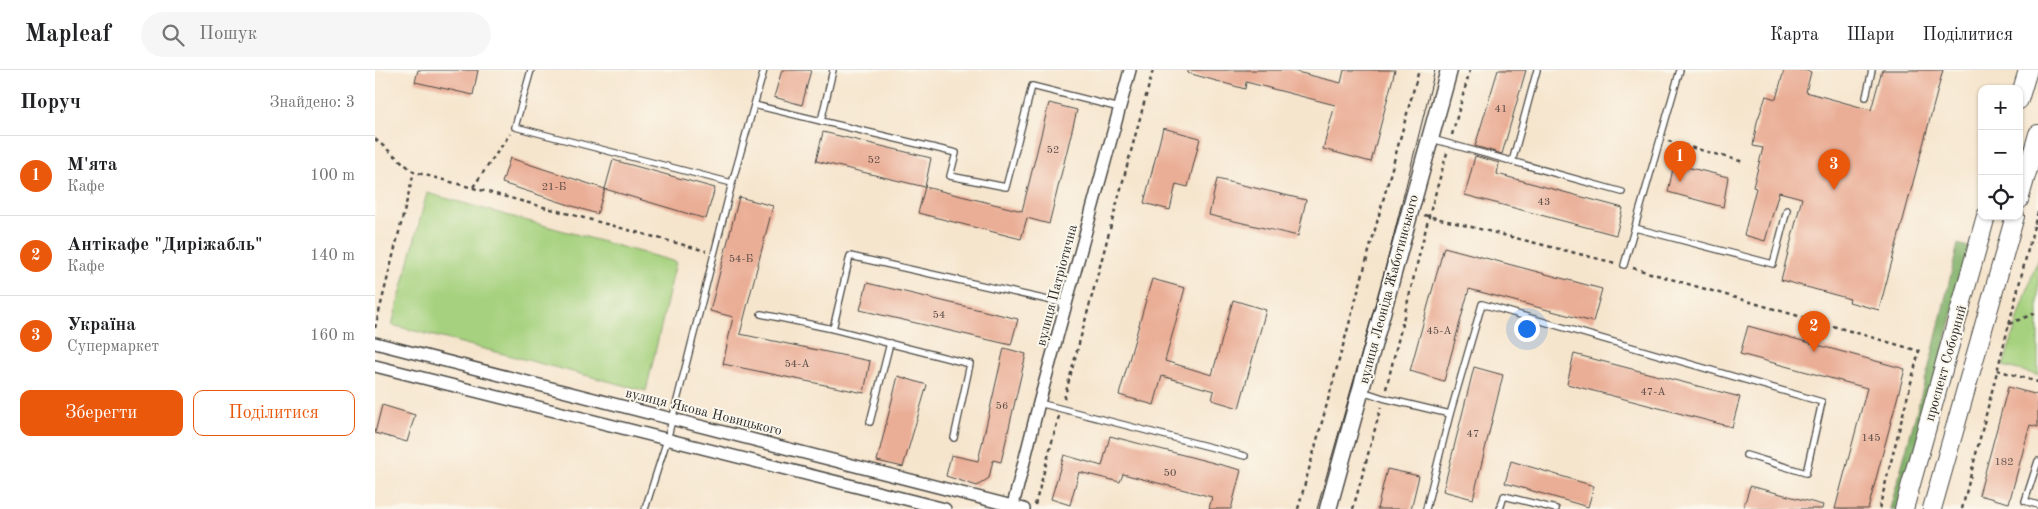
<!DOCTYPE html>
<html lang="uk">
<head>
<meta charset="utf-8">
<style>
	:root { --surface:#fff; --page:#f6f6f6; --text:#202124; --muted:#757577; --line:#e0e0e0; --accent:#ea580c }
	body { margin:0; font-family:"Old Standard TT",serif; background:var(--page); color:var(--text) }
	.controls { position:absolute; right:15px; top:15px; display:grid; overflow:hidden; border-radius:10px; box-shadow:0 1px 4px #0004 }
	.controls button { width:45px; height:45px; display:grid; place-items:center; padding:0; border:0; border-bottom:1px solid var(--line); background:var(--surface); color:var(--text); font:25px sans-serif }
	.you { position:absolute; left:1151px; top:258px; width:18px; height:18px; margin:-12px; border:4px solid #fff; border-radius:50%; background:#1a73e8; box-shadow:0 0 0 8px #1a73e833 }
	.badge { display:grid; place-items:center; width:32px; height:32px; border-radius:50%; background:var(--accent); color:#fff; font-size:16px; font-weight:700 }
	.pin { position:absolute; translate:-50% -41px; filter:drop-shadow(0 1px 2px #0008) }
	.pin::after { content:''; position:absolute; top:26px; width:18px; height:15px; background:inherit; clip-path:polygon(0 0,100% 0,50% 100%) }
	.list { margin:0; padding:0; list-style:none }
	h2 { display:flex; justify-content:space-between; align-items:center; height:65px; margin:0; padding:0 20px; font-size:21px }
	h2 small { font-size:16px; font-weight:400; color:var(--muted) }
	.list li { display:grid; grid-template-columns:32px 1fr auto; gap:15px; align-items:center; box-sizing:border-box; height:80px; padding:0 20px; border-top:1px solid var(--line) }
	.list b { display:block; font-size:19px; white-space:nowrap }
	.list p { margin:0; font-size:16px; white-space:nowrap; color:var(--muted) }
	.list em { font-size:16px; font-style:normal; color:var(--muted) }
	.actions { display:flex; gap:10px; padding:15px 20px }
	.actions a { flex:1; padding:11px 0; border:1px solid var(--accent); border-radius:10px; text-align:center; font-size:18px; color:var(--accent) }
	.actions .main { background:var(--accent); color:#fff }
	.icon { flex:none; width:28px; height:28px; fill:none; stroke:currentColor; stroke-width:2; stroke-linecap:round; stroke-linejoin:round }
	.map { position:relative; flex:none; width:1663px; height:439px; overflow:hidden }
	header { display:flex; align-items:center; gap:30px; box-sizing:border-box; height:70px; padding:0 25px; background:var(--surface); border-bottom:1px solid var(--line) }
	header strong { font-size:24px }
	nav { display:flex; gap:28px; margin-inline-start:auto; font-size:18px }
	.search { width:350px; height:45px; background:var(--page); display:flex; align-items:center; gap:12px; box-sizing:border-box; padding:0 18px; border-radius:28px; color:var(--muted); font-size:19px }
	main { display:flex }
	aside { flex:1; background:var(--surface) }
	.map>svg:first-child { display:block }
	.green { fill:#a6d17e; stroke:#687e54 }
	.forest { fill:#84b36d; stroke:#586f4c }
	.building { fill:#eaad95 }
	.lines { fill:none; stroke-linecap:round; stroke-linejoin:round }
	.lane-casing { stroke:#494743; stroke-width:8 }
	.street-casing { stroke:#494743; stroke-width:14 }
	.secondary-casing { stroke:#494743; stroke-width:19 }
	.primary-casing { stroke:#494743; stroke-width:20 }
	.path { stroke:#494743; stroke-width:2.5; stroke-dasharray:4 4; stroke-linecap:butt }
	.lane { stroke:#fff; stroke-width:5.5 }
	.street { stroke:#fff; stroke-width:11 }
	.secondary { stroke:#fff; stroke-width:16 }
	.primary { stroke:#fff; stroke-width:18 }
	.tram { stroke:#2b2b2b; stroke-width:1 }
	.labels { text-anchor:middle; stroke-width:4; stroke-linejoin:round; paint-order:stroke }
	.number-label { font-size:11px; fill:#5b4c46 }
	.street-label { font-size:14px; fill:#2b2b2b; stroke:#fbf7ec }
</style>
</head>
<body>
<header>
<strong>Mapleaf</strong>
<div class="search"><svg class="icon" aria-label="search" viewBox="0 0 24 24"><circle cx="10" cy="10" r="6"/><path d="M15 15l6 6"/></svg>Пошук</div>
<nav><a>Карта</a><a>Шари</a><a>Поділитися</a></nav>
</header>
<main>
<aside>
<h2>Поруч<small>Знайдено: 3</small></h2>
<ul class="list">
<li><span class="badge">1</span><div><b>М'ята</b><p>Кафе</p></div><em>100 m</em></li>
<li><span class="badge">2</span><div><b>Антiкафе &quot;Дирiжабль&quot;</b><p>Кафе</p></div><em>140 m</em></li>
<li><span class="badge">3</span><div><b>Україна</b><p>Супермаркет</p></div><em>160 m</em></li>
</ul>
<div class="actions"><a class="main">Зберегти</a><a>Поділитися</a></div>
</aside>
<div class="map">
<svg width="1663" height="439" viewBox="0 0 1663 439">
	<rect width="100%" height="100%" fill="#fbf7ec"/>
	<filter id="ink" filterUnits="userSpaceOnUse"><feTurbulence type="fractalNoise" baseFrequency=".02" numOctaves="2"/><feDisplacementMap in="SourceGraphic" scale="10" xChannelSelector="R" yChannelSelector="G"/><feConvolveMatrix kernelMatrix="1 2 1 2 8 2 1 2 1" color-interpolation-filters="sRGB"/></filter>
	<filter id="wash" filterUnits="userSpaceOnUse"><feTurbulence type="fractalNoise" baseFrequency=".0096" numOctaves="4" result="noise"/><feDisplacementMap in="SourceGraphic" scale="20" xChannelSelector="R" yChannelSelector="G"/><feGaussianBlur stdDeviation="1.12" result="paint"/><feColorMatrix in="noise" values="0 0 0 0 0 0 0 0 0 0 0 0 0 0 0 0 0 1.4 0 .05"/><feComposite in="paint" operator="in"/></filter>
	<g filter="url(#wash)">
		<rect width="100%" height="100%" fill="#f6e5cd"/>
		<!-- green -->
		<g class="green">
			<polygon points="52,123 301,192 271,321 17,255"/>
			<polygon points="1663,187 1663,305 1628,296"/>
		</g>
		<!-- forest -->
		<polygon class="forest" points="1583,174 1596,178 1524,439 1515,439 1557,285"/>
		<g id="blocks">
			<!-- building -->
			<g class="building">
				<polygon points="43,0 103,0 98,25 40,12"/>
				<polygon points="407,0 436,0 427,35 399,27"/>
				<polygon points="813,0 914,0 966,13 969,0 1020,0 996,92 948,79 960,35 871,12 870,19 813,3"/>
				<polygon points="1123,0 1151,0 1127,84 1100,76"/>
				<polygon points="1409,0 1429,0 1436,2 1431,22 1496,40 1507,0 1568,0 1504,240 1474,232 1475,229 1406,210 1427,128 1404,122 1390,171 1369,165 1381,118 1378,117 1388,78 1378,76 1382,52 1391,26 1401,29"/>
				<polygon points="674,33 702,40 674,154 652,148 646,169 543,143 550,117 647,141"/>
				<polygon points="788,58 825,68 813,117 801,114 795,140 769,133"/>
				<polygon points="448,62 556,88 550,117 441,91"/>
				<polygon points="1100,86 1124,93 1122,104 1248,138 1241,165 1090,125"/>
				<polygon points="135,88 230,119 222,144 127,113"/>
				<polygon points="238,90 340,118 331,149 230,119"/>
				<polygon points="1299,94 1353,107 1348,137 1293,122"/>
				<polygon points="842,109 931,130 923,166 834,145"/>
				<polygon points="364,127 398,136 365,264 495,291 489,323 348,294 358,247 335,241"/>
				<polygon points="1069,177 1227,219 1218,252 1094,219 1069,311 1035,301"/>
				<polygon points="777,209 810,218 790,291 837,305 858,230 891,240 864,338 837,330 839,321 787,306 779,335 744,325"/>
				<polygon points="492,213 643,249 636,275 485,240"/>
				<polygon points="1373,256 1530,299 1493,439 1460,439 1492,318 1365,284"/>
				<polygon points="629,278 651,284 626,392 618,390 614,408 602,416 571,406 576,385 603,391"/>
				<polygon points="1199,284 1365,327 1357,357 1192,314"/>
				<polygon points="1099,297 1128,305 1098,429 1068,421"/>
				<polygon points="523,306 552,315 528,397 502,391"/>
				<polygon points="1633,317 1663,325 1663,357 1655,355 1634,433 1604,425"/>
				<polygon points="7,335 40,345 32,372 0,363"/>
				<polygon points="735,366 866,400 856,439 834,439 837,427 748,404 745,412 704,402 695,435 676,429 689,385 727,396"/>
				<polygon points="1136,391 1219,416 1213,437 1130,413"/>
				<polygon points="1012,399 1044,406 1036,439 1002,439"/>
				<polygon points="1375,416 1448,435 1447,439 1368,439"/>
			</g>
		</g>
	</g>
	<g filter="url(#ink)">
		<use href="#blocks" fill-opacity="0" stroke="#494743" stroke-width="1"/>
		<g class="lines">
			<!-- lane casing -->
			<g class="lane-casing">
				<g id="lane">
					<polyline points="156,0 140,57 357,113"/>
					<polyline points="1491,27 1497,0"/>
					<polyline points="379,35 446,51 458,0"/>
					<polyline points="446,51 581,83 575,106 631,117 657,16 745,38"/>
					<polyline points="1057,69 1247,122"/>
					<polyline points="1137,92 1162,0"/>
					<polyline points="1260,158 1398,194 1412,140"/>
					<polyline points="1249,195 1305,0"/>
					<polyline points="386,244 458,259"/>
					<polyline points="987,321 1008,328 1075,344 1107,234 1447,332 1431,403 1371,385"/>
					<polyline points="664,333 870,386"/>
					<polyline points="495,352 515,273"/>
					<polyline points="579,368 595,294 458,259 475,186 691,234"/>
					<polyline points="1663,391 1650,431 1663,435"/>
					<polyline points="270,439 292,370 357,113 389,0"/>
					<polyline points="1051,439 1075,344"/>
					<polyline points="1125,439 1129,426 1181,439"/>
				</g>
			</g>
			<!-- street casing -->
			<g class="street-casing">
				<g id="street">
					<polyline points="0,273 649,439"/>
					<polyline points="0,296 570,439"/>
					<polyline points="637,439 664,333 755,0"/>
				</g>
			</g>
			<!-- secondary casing -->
			<g class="secondary-casing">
				<polyline id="secondary" points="953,439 1074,0"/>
			</g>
			<!-- primary casing -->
			<g class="primary-casing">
				<g id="primary">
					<polyline points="1644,30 1653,0"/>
					<polyline points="1644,130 1663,64"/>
					<polyline points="1529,439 1611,146"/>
					<polyline points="1557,439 1640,146"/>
				</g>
			</g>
			<!-- path -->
			<g class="path">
				<polyline points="1077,65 1095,0"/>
				<polyline points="0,69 39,102 331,181"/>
				<polyline points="1293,71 1369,92"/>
				<polyline points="98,117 135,64"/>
				<polyline points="1663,142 1659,156 1663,157"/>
				<polyline points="1049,145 1240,193"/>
				<polyline points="1258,198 1544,281 1504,439"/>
				<polyline points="1634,254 1663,242"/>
				<polyline points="0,258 39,102"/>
				<polyline points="1622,300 1663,312"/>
				<polyline points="1011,319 1054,146 1072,83"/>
				<polyline points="689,329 778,0"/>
				<polyline points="660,435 684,346"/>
				<polyline points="923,439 1044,0"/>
				<polyline points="978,439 1006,337"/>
				<polyline points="1587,439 1659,156"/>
			</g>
			<!-- lane -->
			<use href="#lane" class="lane"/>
			<!-- street -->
			<use href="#street" class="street"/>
			<!-- secondary -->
			<use href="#secondary" class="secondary"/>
			<!-- primary -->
			<use href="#primary" class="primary"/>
			<!-- tram -->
			<polyline class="tram" points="942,439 1008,208 1060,0"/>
		</g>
	</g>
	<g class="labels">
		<!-- number labels -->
		<g class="number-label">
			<text x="1126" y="42">41</text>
			<text x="678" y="83">52</text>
			<text x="499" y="93">52</text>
			<text x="179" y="120">21-Б</text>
			<text x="1169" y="135">43</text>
			<text x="366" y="192">54-Б</text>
			<text x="564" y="248">54</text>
			<text x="1064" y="264">45-А</text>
			<text x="422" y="297">54-А</text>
			<text x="1278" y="325">47-А</text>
			<text x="627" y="339">56</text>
			<text x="1098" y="367">47</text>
			<text x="1496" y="371">145</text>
			<text x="1629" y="395">182</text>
			<text x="795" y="406">50</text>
		</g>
		<!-- street labels -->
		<g class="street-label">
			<text transform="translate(681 215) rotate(-75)" y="5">вулиця Патріотична</text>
			<text transform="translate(1013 219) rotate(-75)" y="5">вулиця Леоніда Жаботинського</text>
			<text transform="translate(1570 293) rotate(-74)" y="5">проспект Соборний</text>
			<text transform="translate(329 341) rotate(14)" y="5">вулиця Якова Новицького</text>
		</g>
	</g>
</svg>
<div class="controls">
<button>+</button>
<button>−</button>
<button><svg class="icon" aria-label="locate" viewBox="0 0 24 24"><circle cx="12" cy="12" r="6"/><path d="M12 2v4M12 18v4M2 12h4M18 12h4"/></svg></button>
</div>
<div class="you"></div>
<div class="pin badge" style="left:1305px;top:112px">1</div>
<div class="pin badge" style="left:1439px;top:282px">2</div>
<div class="pin badge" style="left:1459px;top:120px">3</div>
</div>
</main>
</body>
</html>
